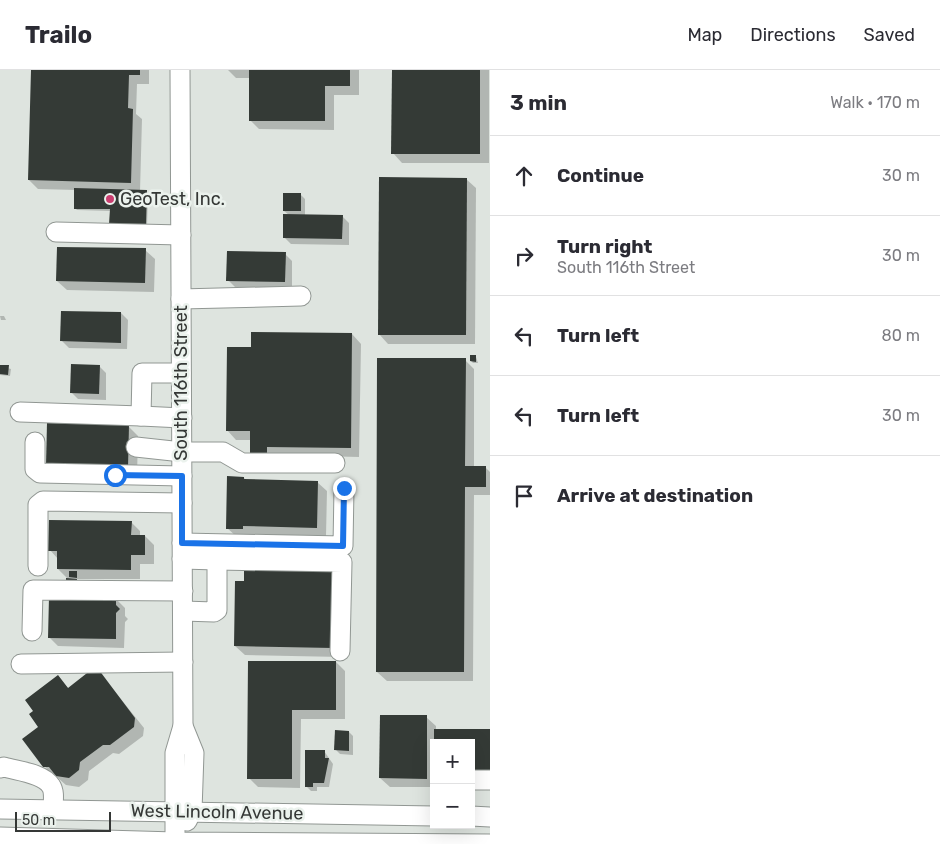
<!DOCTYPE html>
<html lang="en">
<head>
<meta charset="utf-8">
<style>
	:root { --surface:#fff; --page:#f7f7f7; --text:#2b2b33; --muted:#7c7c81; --line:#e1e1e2 }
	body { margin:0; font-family:Rubik,sans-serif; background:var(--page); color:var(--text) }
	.controls { position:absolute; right:15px; bottom:15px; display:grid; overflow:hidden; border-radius:0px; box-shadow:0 5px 20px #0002 }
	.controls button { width:45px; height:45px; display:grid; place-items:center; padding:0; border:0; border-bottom:1px solid var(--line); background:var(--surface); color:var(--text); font:25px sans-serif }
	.scale { position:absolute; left:15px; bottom:12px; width:96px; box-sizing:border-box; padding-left:5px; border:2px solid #353836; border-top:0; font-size:14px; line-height:18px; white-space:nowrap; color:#353836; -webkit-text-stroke:4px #ebf2ed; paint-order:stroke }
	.stop { position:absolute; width:15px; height:15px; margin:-11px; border:4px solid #1a73e8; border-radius:50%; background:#fff }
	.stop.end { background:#1a73e8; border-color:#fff; box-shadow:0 1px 5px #0008 }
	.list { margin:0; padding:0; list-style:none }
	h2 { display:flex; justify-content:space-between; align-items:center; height:65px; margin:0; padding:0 20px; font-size:21px }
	h2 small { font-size:16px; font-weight:400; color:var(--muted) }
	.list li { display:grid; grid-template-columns:32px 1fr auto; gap:15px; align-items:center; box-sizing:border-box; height:80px; padding:0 20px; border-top:1px solid var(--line) }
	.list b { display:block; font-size:19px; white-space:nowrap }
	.list p { margin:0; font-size:16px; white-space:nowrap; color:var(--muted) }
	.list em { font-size:16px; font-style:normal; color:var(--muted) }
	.icon { flex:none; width:28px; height:28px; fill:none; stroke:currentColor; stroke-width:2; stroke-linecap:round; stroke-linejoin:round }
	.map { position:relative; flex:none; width:490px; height:774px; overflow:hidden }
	header { display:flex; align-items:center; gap:30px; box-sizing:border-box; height:70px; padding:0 25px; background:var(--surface); border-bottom:1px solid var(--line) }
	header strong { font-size:24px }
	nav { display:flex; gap:28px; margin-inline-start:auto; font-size:18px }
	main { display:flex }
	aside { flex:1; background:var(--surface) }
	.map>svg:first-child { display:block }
	.shadow { fill:#0003 }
	.building { fill:#343a36 }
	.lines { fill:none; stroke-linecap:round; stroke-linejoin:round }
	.minor-casing { stroke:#919793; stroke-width:21 }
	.minor { stroke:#fff; stroke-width:19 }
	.route { stroke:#1a73e8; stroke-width:6 }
	.poi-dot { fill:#ca3e70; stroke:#ebf2ed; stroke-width:2 }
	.labels { text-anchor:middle; stroke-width:5; stroke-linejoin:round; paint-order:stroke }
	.poi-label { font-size:18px; fill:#353836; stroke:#ebf2ed; text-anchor:start }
	.street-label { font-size:18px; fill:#353836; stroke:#ebf2ed }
</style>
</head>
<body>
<header>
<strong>Trailo</strong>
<nav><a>Map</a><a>Directions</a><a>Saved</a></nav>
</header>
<main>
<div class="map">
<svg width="490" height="774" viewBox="0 0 490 774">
	<rect width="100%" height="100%" fill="#dee4df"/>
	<!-- shadow -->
	<g class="shadow">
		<polygon points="32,0 149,0 149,14 137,14 136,44 142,49 140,121 148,123 147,157 111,141 77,140 75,138 76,120 38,119 29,110"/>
		<polygon points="228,0 359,0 359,25 334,25 334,60 259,59 250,50 250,8 236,8"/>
		<polygon points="393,0 489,0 489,93 402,93 393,83"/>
		<polygon points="466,109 476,118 475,274 388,274 379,264"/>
		<polygon points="300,124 305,129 305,146 342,146 349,153 349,175 291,174 284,167 289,145 284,141"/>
		<polygon points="145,180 155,189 154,222 67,220 57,211"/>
		<polygon points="285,184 292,191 292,218 235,217 228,210"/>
		<polygon points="121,243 128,250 127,279 69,278 62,271"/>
		<polygon points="0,246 4,246 6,250 1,250"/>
		<polygon points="352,264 361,274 359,387 276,385 261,392 251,382 251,370 236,370 227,360 252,279"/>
		<polygon points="476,287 478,293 473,293 471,291"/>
		<polygon points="465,290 474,299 474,397 485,397 490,402 490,425 474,425 473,611 387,611 377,602"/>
		<polygon points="0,296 11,299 10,306 0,305"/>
		<polygon points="99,296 106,303 106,330 78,329 71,322"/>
		<polygon points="48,354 129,357 138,366 137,406"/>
		<polygon points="244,408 246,410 317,412 327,421 326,466 237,467 227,458"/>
		<polygon points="131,452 140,461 140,466 145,466 154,475 154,494 140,494 140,509 76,509 79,512 69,510 58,499 58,489 50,480"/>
		<polygon points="246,496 342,587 245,585 235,576 246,512"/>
		<polygon points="116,529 125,538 125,546 128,549 125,552 124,578 58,576 49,567"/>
		<polygon points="249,592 336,592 345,601 345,649 301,649 300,718 258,717 249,708"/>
		<polygon points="96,598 144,658 143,666 119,684 113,683 89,701 88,710 79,717 66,715 44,696 40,657 35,641 58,607 69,619"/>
		<polygon points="426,647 436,656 436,660 490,660 471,673 434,673 434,717 390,717 380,708"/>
		<polygon points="349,662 353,666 353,685 340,684 336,680"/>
		<polygon points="324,681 333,694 329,717 317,717 317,721 311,721 307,717"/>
	</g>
	<!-- building -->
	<g class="building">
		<polygon points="31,0 140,0 140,5 129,5 128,38 133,39 131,113 28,110"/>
		<polygon points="249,0 350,0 350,16 325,16 325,51 249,51"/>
		<polygon points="392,0 480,0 480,84 391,84"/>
		<polygon points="379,107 467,108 466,265 378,265"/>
		<polygon points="74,118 147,120 146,155 109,154 110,139 74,139"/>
		<rect x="283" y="123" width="18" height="18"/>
		<polygon points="283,144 343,145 342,169 283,168"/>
		<polygon points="57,177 146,178 145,213 56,211"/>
		<polygon points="227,181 286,182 285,212 226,211"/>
		<polygon points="61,241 121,242 121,273 60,271"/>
		<polygon points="251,262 352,263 351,378 267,377 267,383 250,383 250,361 226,361 227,277 251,277"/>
		<polygon points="470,285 476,285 476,292 470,291"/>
		<polygon points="377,288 466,288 465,396 486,396 486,417 465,417 464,602 376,602"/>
		<polygon points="71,294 100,295 99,324 70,323"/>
		<polygon points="0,295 9,295 8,305 0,304"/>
		<polygon points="47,353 129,355 128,397 46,395"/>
		<polygon points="227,406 244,407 244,409 318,411 317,458 243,456 243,459 226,459"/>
		<polygon points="49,450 132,451 131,465 145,465 145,485 131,485 131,500 57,499 57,481 48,481"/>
		<polygon points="244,494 334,496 333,578 234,576 235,511 244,511"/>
		<polygon points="69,501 77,501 77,508 69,507"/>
		<polygon points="66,508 77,509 77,514 66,513"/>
		<polygon points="49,527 116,528 116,535 120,539 116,543 116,569 48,568"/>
		<polygon points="248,591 336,591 336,640 292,640 292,709 247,709"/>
		<polygon points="96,596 135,648 134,657 110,675 103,675 80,692 79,700 69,708 56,706 49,697 43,697 22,669 38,657 29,644 33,641 25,630 58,605 68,618"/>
		<polygon points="380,645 427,645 427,709 379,708"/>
		<polygon points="434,659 490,659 490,703 471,703 471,673 434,673"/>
		<polygon points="335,660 349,661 349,681 334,680"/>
		<polygon points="305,680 325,680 325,688 329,688 324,713 313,713 313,717 305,717"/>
	</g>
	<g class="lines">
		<!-- minor casing -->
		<g class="minor-casing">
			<g id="minor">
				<polyline points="56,162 181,165"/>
				<polyline points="181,229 301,226"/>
				<polyline points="181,303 142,303 141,346 182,348"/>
				<polyline points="20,342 141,346"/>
				<polyline points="35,372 35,399 40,403 182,406"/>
				<polyline points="136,377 182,382 223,382 242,393 335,393"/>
				<polyline points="182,473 343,476 344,418"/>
				<polyline points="182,489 217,490 217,540 214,542 183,541"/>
				<polyline points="217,490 342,492 340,581"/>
				<polyline points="38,496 38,435 43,431 182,433"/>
				<polyline points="32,561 33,520 183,521"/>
				<polyline points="21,594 183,592"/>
				<polyline points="183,656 194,683 192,741 187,751"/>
				<path d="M0,698L4,697C17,701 43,703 51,716C55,722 53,732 53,739"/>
				<polyline points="471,710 490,710"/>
				<polyline points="0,739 434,746"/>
				<polyline points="471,746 490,747"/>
				<polyline points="0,767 175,772 490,774"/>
				<polyline points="175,774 175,683 183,656 180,0"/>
			</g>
		</g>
		<!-- minor -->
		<use href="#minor" class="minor"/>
	</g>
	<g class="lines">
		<!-- route -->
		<polyline class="route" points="115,405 182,406 182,473 343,476 344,418"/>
	</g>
	<!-- markers -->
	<circle class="poi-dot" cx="110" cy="129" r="5"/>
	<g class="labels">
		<!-- poi labels -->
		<g class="poi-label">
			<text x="120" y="135">GeoTest, Inc.</text>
		</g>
		<!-- street labels -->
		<g class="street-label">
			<text transform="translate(181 313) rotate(-90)" y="6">South 116th Street</text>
			<text transform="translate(217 742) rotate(1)" y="6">West Lincoln Avenue</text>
		</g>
	</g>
</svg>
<div class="controls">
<button>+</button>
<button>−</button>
</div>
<div class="scale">50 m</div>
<div class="stop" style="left:115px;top:405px"></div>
<div class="stop end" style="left:344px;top:418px"></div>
</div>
<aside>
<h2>3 min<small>Walk · 170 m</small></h2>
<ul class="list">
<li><svg class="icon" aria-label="ahead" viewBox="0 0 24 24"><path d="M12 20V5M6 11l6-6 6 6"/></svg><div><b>Continue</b></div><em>30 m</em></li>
<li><svg class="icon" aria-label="right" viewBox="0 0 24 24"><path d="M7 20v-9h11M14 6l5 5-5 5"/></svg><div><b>Turn right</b><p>South 116th Street</p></div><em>30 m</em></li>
<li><svg class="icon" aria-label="left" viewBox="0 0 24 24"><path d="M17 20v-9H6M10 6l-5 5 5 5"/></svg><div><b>Turn left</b></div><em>80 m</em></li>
<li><svg class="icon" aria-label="left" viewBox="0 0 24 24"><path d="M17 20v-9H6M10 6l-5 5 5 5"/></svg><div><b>Turn left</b></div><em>30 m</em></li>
<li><svg class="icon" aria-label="arrive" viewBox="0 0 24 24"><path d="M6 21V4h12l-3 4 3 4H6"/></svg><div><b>Arrive at destination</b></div></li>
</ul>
</aside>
</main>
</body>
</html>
